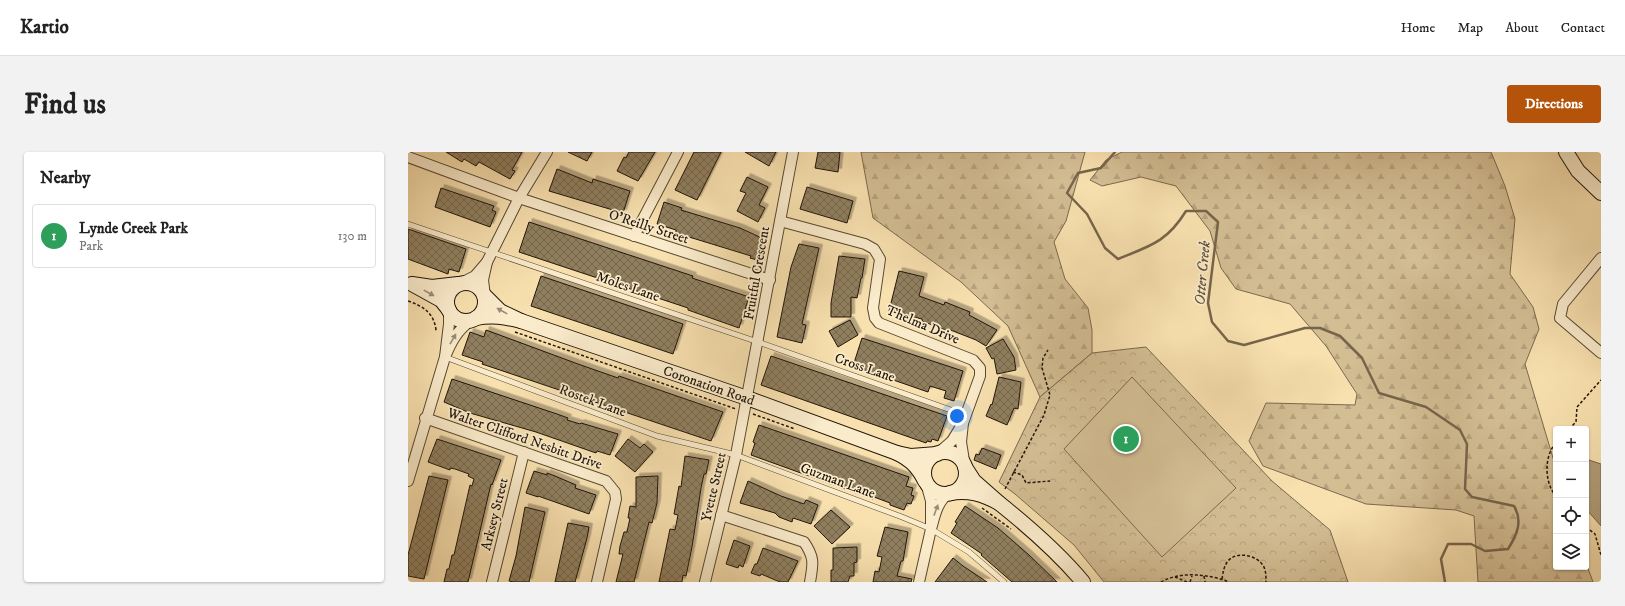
<!DOCTYPE html>
<html lang="en">
<head>
<meta charset="utf-8">
<style>
	:root { --surface:#fff; --page:#f2f2f2; --text:#222; --muted:#767676; --line:#e0e0e0; --accent:#b45309 }
	body { margin:0; font-family:"IM FELL DW Pica",serif; background:var(--page); color:var(--text) }
	.controls { position:absolute; right:12px; bottom:12px; display:grid; overflow:hidden; border-radius:4px; box-shadow:0 1px 3px #0004 }
	.controls button { width:36px; height:36px; display:grid; place-items:center; padding:0; border:0; border-bottom:1px solid var(--line); background:var(--surface); color:var(--text); font:20px sans-serif }
	.you { position:absolute; left:549px; top:264px; width:14px; height:14px; margin:-10px; border:3px solid #fff; border-radius:50%; background:#1a73e8; box-shadow:0 0 0 6px #1a73e833 }
	.badge { display:grid; place-items:center; width:26px; height:26px; border-radius:50%; background:var(--accent); color:#fff; font-size:13px; font-weight:700 }
	.pin { position:absolute; translate:-50% -50%; border:2px solid #fff; box-shadow:0 1px 4px #0006 }
	.list { margin:0; padding:0; list-style:none }
	h2 { display:flex; justify-content:space-between; align-items:center; height:52px; margin:0; padding:0 16px; font-size:17px }
	h2 small { font-size:13px; font-weight:400; color:var(--muted) }
	.list li { display:grid; grid-template-columns:26px 1fr auto; gap:12px; align-items:center; box-sizing:border-box; height:64px; margin:0 8px 8px; padding:0 8px; border:1px solid var(--line); border-radius:4px }
	.list b { display:block; font-size:15px; white-space:nowrap }
	.list p { margin:0; font-size:13px; white-space:nowrap; color:var(--muted) }
	.list em { font-size:13px; font-style:normal; color:var(--muted) }
	.icon { flex:none; width:22px; height:22px; fill:none; stroke:currentColor; stroke-width:2; stroke-linecap:round; stroke-linejoin:round }
	.map { position:relative; flex:none; width:1193px; height:430px; overflow:hidden; border-radius:4px }
	header { display:flex; align-items:center; gap:24px; box-sizing:border-box; height:56px; padding:0 20px; background:var(--surface); border-bottom:1px solid var(--line) }
	header strong { font-size:19px }
	nav { display:flex; gap:22px; margin-inline-start:auto; font-size:14px }
	.intro { display:flex; align-items:center; justify-content:space-between; box-sizing:border-box; height:96px; padding:0 24px }
	h1 { margin:0; font-size:28px }
	.button { padding:10px 18px; border-radius:4px; background:var(--accent); color:#fff; font-size:14px; font-weight:700 }
	main { display:flex; gap:24px; padding:0 24px }
	aside { flex:1; background:var(--surface); border-radius:4px; box-shadow:0 1px 3px #0004 }
	.map>svg:first-child { display:block }
	.forest { fill:url(#forest-firs); stroke:#7a694e }
	.park { fill:url(#park-crowns); stroke:#7a694e }
	.pitch { fill:#d3bd93; stroke:#7a694e }
	.water { fill:#af9b77; stroke:#76654b }
	.lines { fill:none; stroke-linecap:round; stroke-linejoin:round }
	.stream { stroke:#76654b; stroke-width:2.5 }
	.building { fill:url(#building-cross-hatch); stroke:#201509; filter:url(#shadow) }
	.lane-casing { stroke:#564832; stroke-width:6 }
	.street-casing { stroke:#564832; stroke-width:12 }
	.secondary-casing { stroke:#201509; stroke-width:16 }
	.path { stroke:#201509; stroke-width:1.5; stroke-dasharray:3 2; stroke-linecap:butt }
	.lane { stroke:#faebcb; stroke-width:5 }
	.street { stroke:#faebcb; stroke-width:10 }
	.secondary { stroke:#faebcb; stroke-width:14 }
	.oneway { fill:#988b74 }
	.labels { text-anchor:middle; stroke-width:3.5; stroke-linejoin:round; paint-order:stroke }
	.street-label { font-size:14px; fill:#201509; stroke:#faebcb }
	.water-label { font-size:15px; font-style:italic; fill:#60513a; stroke:#faebcb }
</style>
</head>
<body>
<header>
<strong>Kartio</strong>
<nav><a>Home</a><a>Map</a><a>About</a><a>Contact</a></nav>
</header>
<div class="intro"><h1>Find us</h1><a class="button">Directions</a></div>
<main>
<aside>
<h2>Nearby<small></small></h2>
<ul class="list">
<li><span class="badge" style="background:#2e9e5b">1</span><div><b>Lynde Creek Park</b><p>Park</p></div><em>130 m</em></li>
</ul>
</aside>
<div class="map">
<svg width="1193" height="430" viewBox="0 0 1193 430">
	<defs>
		<pattern id="forest-firs" width="22" height="20" patternUnits="userSpaceOnUse"><rect width="22" height="20" fill="#d3bd93"/><path d="M5 1l3.5 6h-7zM16 11l3.5 6h-7z" fill="#b5a27d"/></pattern>
		<pattern id="park-crowns" width="20" height="18" patternUnits="userSpaceOnUse"><rect width="20" height="18" fill="#d3bd93"/><path d="M2 6a3 3 0 1 1 6 0M12 15a3 3 0 1 1 6 0" fill="none" stroke="#b5a27d"/></pattern>
		<pattern id="building-cross-hatch" width="8" height="8" patternUnits="userSpaceOnUse"><rect width="8" height="8" fill="#907f5f"/><path d="M0 0l8 8M0 8l8-8" fill="none" stroke="#75674d"/></pattern>
		<filter id="shadow"><feDropShadow dx="3.5" dy="-3.5" stdDeviation="0" flood-color="#0004"/></filter>
	</defs>
	<rect width="100%" height="100%" fill="#f8e0af"/>
	<filter id="stains"><feTurbulence type="fractalNoise" baseFrequency=".005" numOctaves="4"/><feColorMatrix values="0 0 0 0 .2 0 0 0 0 .09 0 0 0 0 .02 0 0 0 .5 -.17"/></filter>
	<radialGradient id="worn" r=".72"><stop offset=".6" stop-color="#630" stop-opacity="0"/><stop offset="1" stop-color="#630" stop-opacity=".3"/></radialGradient>
	<!-- forest -->
	<g class="forest">
		<polygon points="453,0 677,0 658,69 646,90 657,127 680,156 684,178 684,201 632,245 600,174 553,130 465,66"/>
		<polygon points="714,0 1083,0 1097,34 1107,67 1102,122 1125,155 1131,177 1117,212 1148,316 1148,415 1178,415 1178,411 1185,430 1070,430 1066,364 1048,358 958,352 855,314 841,289 858,251 947,253 949,242 918,194 882,152 828,137 813,116 802,79 768,34 733,25 694,34 682,28 698,8"/>
	</g>
	<!-- park -->
	<polygon class="park" points="738,195 864,329 922,378 940,430 696,430 666,393 607,342 591,330 632,245 684,201"/>
	<!-- pitch -->
	<polygon class="pitch" points="724,225 828,336 754,405 656,297"/>
	<!-- water -->
	<polygon class="water" points="1178,307 1193,312 1193,374 1178,357"/>
	<g class="lines">
		<!-- stream -->
		<path class="stream" d="M707,0L693,16L670,21L659,41L679,62L697,96L710,107C742,94 759,90 778,59H798L810,70L800,151L804,170L820,189L836,193L897,176H912L932,184L954,206L971,241L1018,255L1052,278L1059,292L1057,337L1064,345L1106,354C1115,369 1109,383 1100,397L1077,399L1063,392H1040L1033,407L1037,430"/>
	</g>
	<!-- building -->
	<g class="building">
		<polygon points="38,0 114,0 104,18 107,19 102,27 71,10 68,14 56,7 54,10"/>
		<polygon points="160,0 184,0 179,9"/>
		<polygon points="221,0 247,0 230,29 209,19 216,5 218,6"/>
		<polygon points="286,0 313,0 289,48 267,38"/>
		<polygon points="337,0 368,0 361,14"/>
		<polygon points="410,0 432,0 430,20 407,16"/>
		<polygon points="149,17 184,31 185,27 222,39 215,61 141,39"/>
		<polygon points="339,25 360,35 351,53 357,56 350,70 329,59 338,41 332,39"/>
		<polygon points="399,35 445,49 439,71 392,57"/>
		<polygon points="33,36 86,54 84,58 88,60 82,75 27,55"/>
		<polygon points="256,50 274,56 273,58 332,76 356,87 349,108 342,106 343,104 268,81 268,78 249,72"/>
		<polygon points="121,70 285,124 284,126 341,145 331,176 280,158 280,156 111,100"/>
		<polygon points="0,77 58,97 51,120 41,117 40,122 0,107"/>
		<polygon points="391,92 411,96 394,172 398,173 394,191 369,185 383,115"/>
		<polygon points="431,104 457,107 454,126 453,126 449,146 443,145 443,165 423,165 423,151"/>
		<polygon points="491,119 516,125 511,144 536,153 537,150 562,160 561,163 589,178 578,194 568,188 540,177 540,179 514,169 514,167 481,159"/>
		<polygon points="133,124 275,172 265,202 123,154"/>
		<polygon points="442,168 450,183 430,195 421,179"/>
		<polygon points="78,178 170,212 210,226 211,224 315,260 303,289 74,212 75,210 54,203 62,180 76,185"/>
		<polygon points="454,186 555,219 546,249 536,246 538,239 522,234 520,240 445,214"/>
		<polygon points="595,187 606,205 608,218 589,222 586,206 584,207 578,196"/>
		<polygon points="363,204 539,264 530,289 524,287 523,290 519,289 518,291 353,233"/>
		<polygon points="591,225 613,230 610,257 606,256 599,273 578,264 583,252 584,253"/>
		<polygon points="44,227 149,262 160,266 159,268 172,272 173,271 210,282 202,303 189,299 188,301 128,280 62,261 36,250"/>
		<polygon points="351,273 501,325 498,334 505,336 503,343 506,344 503,352 499,351 496,358 482,353 482,351 466,345 465,347 343,303 347,291 345,290"/>
		<polygon points="29,287 93,308 84,333 83,332 60,430 36,430 39,417 41,417 44,403 46,403 62,333 64,334 66,327 60,324 61,322 47,317 42,316 42,318 20,310"/>
		<polygon points="220,287 232,296 236,292 245,300 227,320 207,304"/>
		<polygon points="574,296 593,303 588,317 566,308 568,302 571,303"/>
		<polygon points="277,304 301,308 298,322 296,322 293,336 284,395 278,424 275,423 274,430 251,430 262,377 267,378 270,363 266,362 271,334 273,335"/>
		<polygon points="126,319 139,323 139,321 147,324 168,333 167,336 188,343 181,362 130,344 130,345 118,341"/>
		<polygon points="21,324 40,328 16,427 0,424 0,403"/>
		<polygon points="250,324 249,351 244,371 241,370 226,430 208,430 215,402 211,402 212,394 216,380 219,380 222,366 220,366 222,354 228,355 228,325"/>
		<polygon points="340,329 373,344 396,352 398,348 410,353 403,372 385,366 384,370 371,365 367,361 332,351"/>
		<polygon points="557,354 590,376 621,403 649,430 604,430 573,403 574,402 543,381 549,371 547,370"/>
		<polygon points="117,355 137,360 121,430 106,430 101,429 108,404"/>
		<polygon points="423,358 442,375 424,392 406,374"/>
		<polygon points="160,371 181,375 179,386 167,430 147,430"/>
		<polygon points="477,375 500,380 495,409 493,409 489,424 504,427 503,430 465,430 467,419 471,420 474,405 469,404"/>
		<polygon points="326,388 342,394 335,415 331,413 330,416 318,412"/>
		<polygon points="449,395 449,410 446,411 446,424 442,424 440,430 423,430 423,418 425,418 425,396"/>
		<polygon points="355,396 390,409 380,430 372,430 353,422 352,424 343,421 347,412 349,412"/>
		<polygon points="545,406 555,414 579,430 527,430"/>
	</g>
	<g class="lines">
		<!-- lane casing -->
		<g class="lane-casing">
			<g id="lane">
				<polyline points="0,72 350,190 557,263"/>
				<polyline points="37,205 249,284 328,303 494,365 523,377 561,400 596,430"/>
			</g>
		</g>
		<!-- street casing -->
		<g class="street-casing">
			<g id="street">
				<polyline points="0,5 111,46 362,128"/>
				<polyline points="372,69 457,92 466,97 472,107 465,156 467,166 471,171 565,208 572,216 572,224 555,271"/>
				<polyline points="226,84 270,0"/>
				<polyline points="1193,106 1155,152 1152,166 1193,201"/>
				<polyline points="79,110 111,46 139,0"/>
				<polyline points="51,132 67,124 79,110 75,128 77,144"/>
				<path d="M41,158V172L37,205C43,190 49,179 62,169"/>
				<polyline points="17,266 198,329 207,340 208,347 189,430"/>
				<polyline points="529,302 544,289 555,271 553,290 557,315"/>
				<polyline points="0,329 37,205"/>
				<path d="M518,331L523,349V377C527,363 529,350 541,341"/>
				<path d="M313,363L396,390C407,406 405,412 402,430"/>
				<polyline points="84,430 116,300"/>
				<polyline points="297,430 328,303 385,0"/>
				<polyline points="511,430 523,377"/>
			</g>
		</g>
		<!-- secondary casing -->
		<g class="secondary-casing">
			<g id="secondary">
				<polyline points="1158,0 1170,19 1193,41"/>
				<circle cx="58" cy="150" r="19"/>
				<polyline points="41,158 33,148 4,132 24,135 50,132"/>
				<path d="M68,166C84,163 97,165 113,169L92,159L77,144"/>
				<polyline points="113,169 339,246 489,301"/>
				<circle cx="537" cy="321" r="21"/>
				<path d="M517,329C510,315 503,308 489,301L503,304L529,302"/>
				<path d="M542,341C561,338 574,342 591,351L566,329L557,315"/>
				<path d="M591,351C621,375 650,400 675,430"/>
			</g>
		</g>
		<!-- path -->
		<g class="path">
			<path d="M0,149C15,154 26,161 28,178H30"/>
			<polyline points="107,180 328,257"/>
			<polyline points="345,262 387,277"/>
			<polyline points="1161,277 1168,270 1169,255 1193,228"/>
			<path d="M1148,291C1136,303 1136,331 1148,344"/>
			<polyline points="605,320 614,323 618,331 642,329"/>
			<polyline points="597,337 636,263 642,243 634,216 635,206 640,198"/>
			<polyline points="574,356 603,377"/>
			<polyline points="1178,375 1187,382 1193,403"/>
			<polyline points="796,424 797,430"/>
			<polyline points="767,425 779,430"/>
			<path d="M814,427C815,420 816,414 820,409C828,399 847,403 854,412C858,417 858,423 858,430"/>
			<path d="M753,430C772,419 801,422 821,430"/>
			<polyline points="782,430 784,424"/>
		</g>
		<!-- lane -->
		<use href="#lane" class="lane"/>
		<!-- street -->
		<use href="#street" class="street"/>
		<!-- secondary -->
		<use href="#secondary" class="secondary"/>
	</g>
	<!-- one-way arrows -->
	<defs><path id="oneway-solid" d="M-6-.8H1V-3.2L6.5 0L1 3.2V.8H-6Z"/></defs>
	<g class="oneway">
		<use href="#oneway-solid" transform="translate(21 141) rotate(29)"/>
		<use href="#oneway-solid" transform="translate(94 159) rotate(-151)"/>
		<use href="#oneway-solid" transform="translate(45 187) rotate(-60)"/>
		<use href="#oneway-solid" transform="translate(528 358) rotate(-70)"/>
	</g>
	<g class="labels">
		<!-- street labels -->
		<g class="street-label">
			<text transform="translate(241 74) rotate(18)" y="5">O'Reilly Street</text>
			<text transform="translate(348 121) rotate(-80)" y="5">Fruitful Crescent</text>
			<text transform="translate(220 134) rotate(19)" y="5">Moles Lane</text>
			<text transform="translate(515 172) rotate(23)" y="5">Thelma Drive</text>
			<text transform="translate(457 215) rotate(19)" y="5">Cross Lane</text>
			<text transform="translate(301 233) rotate(19)" y="5">Coronation Road</text>
			<text transform="translate(185 248) rotate(20)" y="5">Rostek Lane</text>
			<text transform="translate(117 286) rotate(19)" y="5">Walter Clifford Nesbitt Drive</text>
			<text transform="translate(430 328) rotate(20)" y="5">Guzman Lane</text>
			<text transform="translate(305 335) rotate(-77)" y="5">Yvette Street</text>
			<text transform="translate(86 362) rotate(-76)" y="5">Arksey Street</text>
		</g>
		<!-- water labels -->
		<g class="water-label">
			<text transform="translate(794 121) rotate(-85)" y="5">Otter Creek</text>
		</g>
	</g>
	<rect width="100%" height="100%" filter="url(#stains)"/>
	<rect width="100%" height="100%" fill="url(#worn)"/>
</svg>
<div class="controls">
<button>+</button>
<button>−</button>
<button><svg class="icon" aria-label="locate" viewBox="0 0 24 24"><circle cx="12" cy="12" r="6"/><path d="M12 2v4M12 18v4M2 12h4M18 12h4"/></svg></button>
<button><svg class="icon" aria-label="layers" viewBox="0 0 24 24"><path d="M12 4l9 5-9 5-9-5zM3 14l9 5 9-5"/></svg></button>
</div>
<div class="you"></div>
<div class="pin badge" style="left:718px;top:287px;background:#2e9e5b">1</div>
</div>
</main>
</body>
</html>
